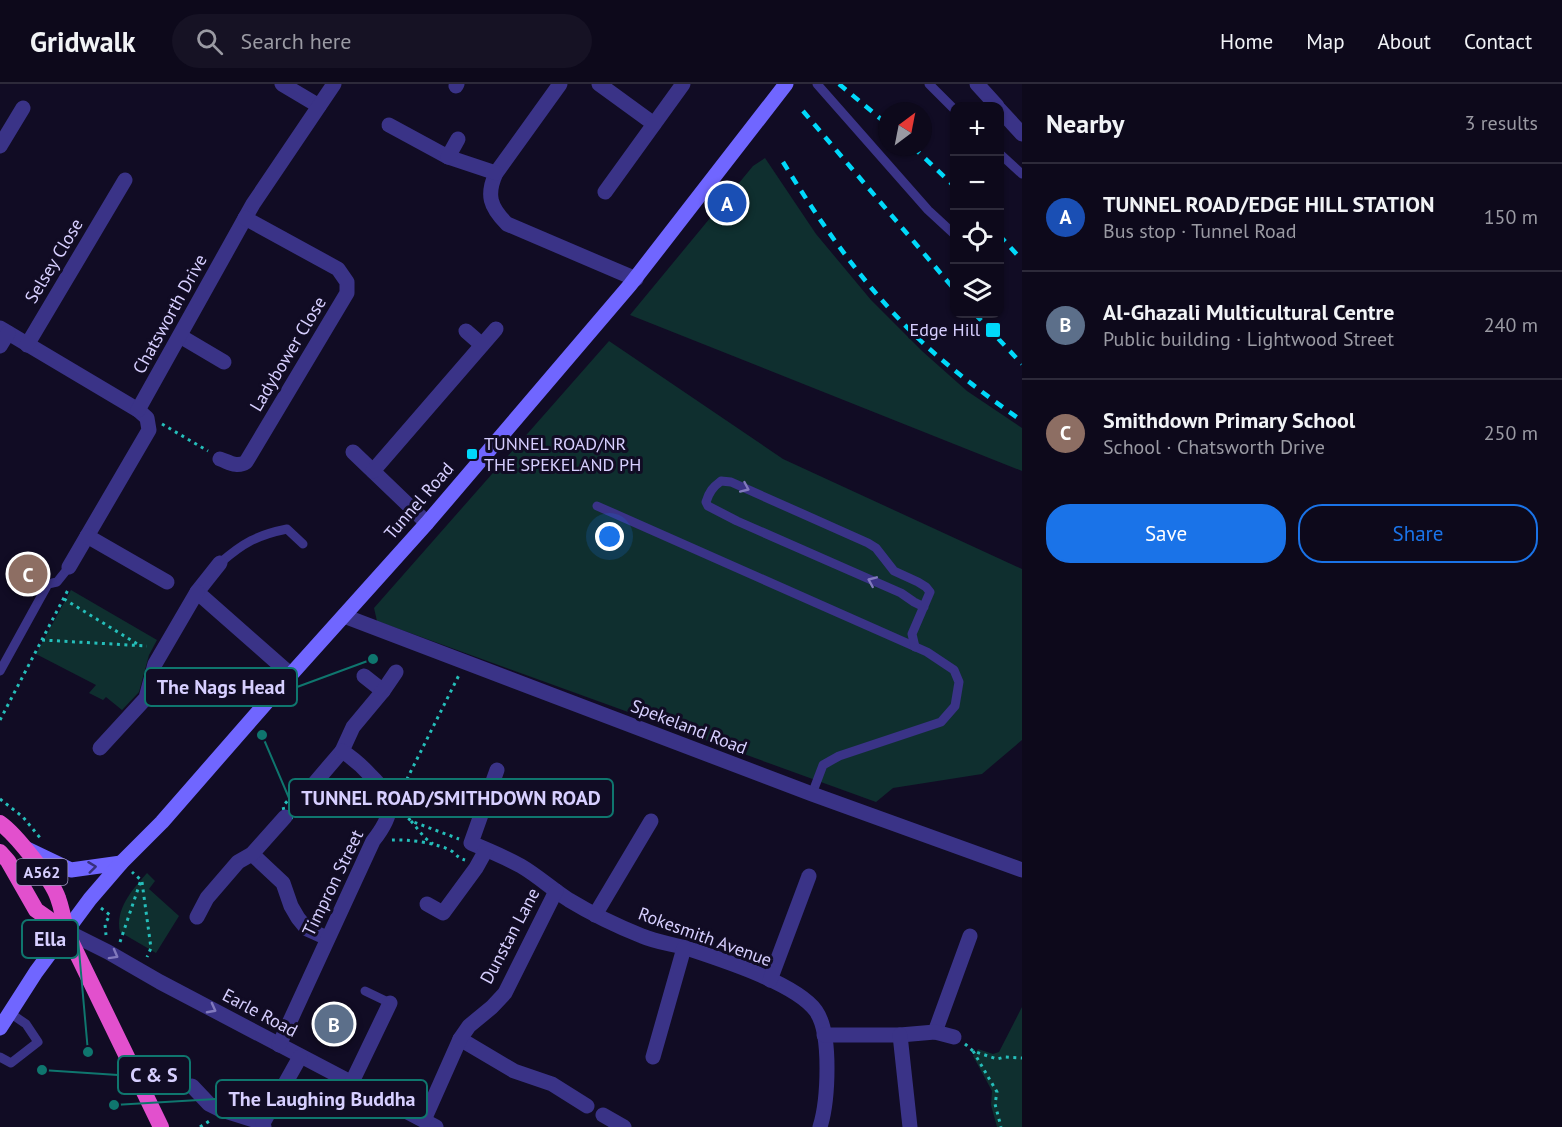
<!DOCTYPE html>
<html lang="en">
<head>
<meta charset="utf-8">
<style>
	:root { --surface:#0d091b; --page:#161224; --text:#f1f3f6; --muted:#9a9aa3; --line:#2d2a3a; --accent:#1a73e8 }
	body { margin:0; font-family:"PT Sans",sans-serif; background:var(--page); color:var(--text) }
	.controls { position:absolute; right:18px; top:18px; display:grid; overflow:hidden; border-radius:12px; box-shadow:0 2px 4px #0004 }
	.controls button { width:54px; height:54px; display:grid; place-items:center; padding:0; border:0; border-bottom:2px solid var(--line); background:var(--surface); color:var(--text); font:30px sans-serif }
	.compass { position:absolute; left:878px; top:18px; width:54px; height:54px; border-radius:50%; background:var(--surface); box-shadow:0 2px 4px #0004; rotate:32deg }
	.you { position:absolute; left:610px; top:453px; width:21px; height:21px; margin:-15px; border:4px solid #fff; border-radius:50%; background:#1a73e8; box-shadow:0 0 0 9px #1a73e833 }
	.badge { display:grid; place-items:center; width:39px; height:39px; border-radius:50%; background:var(--accent); color:#fff; font-size:20px; font-weight:700 }
	.pin { position:absolute; translate:-50% -50%; border:3px solid #fff; box-shadow:0 2px 6px #0006 }
	.list { margin:0; padding:0; list-style:none }
	h2 { display:flex; justify-content:space-between; align-items:center; height:78px; margin:0; padding:0 24px; font-size:26px }
	h2 small { font-size:20px; font-weight:400; color:var(--muted) }
	.list li { display:grid; grid-template-columns:39px 1fr auto; gap:18px; align-items:center; box-sizing:border-box; height:108px; padding:0 24px; border-top:2px solid var(--line) }
	.list b { display:block; font-size:22px; white-space:nowrap }
	.list p { margin:0; font-size:20px; white-space:nowrap; color:var(--muted) }
	.list em { font-size:20px; font-style:normal; color:var(--muted) }
	.actions { display:flex; gap:12px; padding:18px 24px }
	.actions a { flex:1; padding:14px 0; border:2px solid var(--accent); border-radius:24px; text-align:center; font-size:21px; color:var(--accent) }
	.actions .main { background:var(--accent); color:#fff }
	.icon { flex:none; width:33px; height:33px; fill:none; stroke:currentColor; stroke-width:2; stroke-linecap:round; stroke-linejoin:round }
	.map { position:relative; flex:none; width:1022px; height:1043px; overflow:hidden }
	header { display:flex; align-items:center; gap:36px; box-sizing:border-box; height:84px; padding:0 30px; background:var(--surface); border-bottom:2px solid var(--line) }
	header strong { font-size:28px }
	nav { display:flex; gap:33px; margin-inline-start:auto; font-size:21px }
	.search { width:420px; height:54px; background:var(--page); display:flex; align-items:center; gap:15px; box-sizing:border-box; padding:0 21px; border-radius:33px; color:var(--muted); font-size:22px }
	main { display:flex }
	aside { flex:1; background:var(--surface) }
	.map>svg:first-child { display:block }
	.green { fill:#0f2f2f }
	.lines { fill:none; stroke-linecap:round; stroke-linejoin:round }
	.path { stroke:#25beba; stroke-width:3; stroke-dasharray:3 4.5; stroke-linecap:butt }
	.service { stroke:#3a3387; stroke-width:9 }
	.minor { stroke:#3a3387; stroke-width:15 }
	.secondary { stroke:#7066ff; stroke-width:15 }
	.trunk { stroke:#e250cd; stroke-width:16 }
	.rail { stroke:#00d9fa; stroke-width:4.5; stroke-dasharray:9 8; stroke-linecap:butt }
	.oneway { stroke:#8179bd }
	.oneway2 { stroke:#37307c }
	.poi-dot { fill:#00d9fa; stroke:#110c24; stroke-width:2 }
	.labels { text-anchor:middle; stroke-width:6; stroke-linejoin:round; paint-order:stroke }
	.shield { fill:#110c24; stroke:#9c94bd; stroke-width:1.5 }
	.shield-label { font-size:16px; font-weight:bold; fill:#d7cfff }
	.street-label { font-size:18px; fill:#d7cfff; stroke:#110c24 }
	.poi-label { font-size:18px; fill:#d7cfff; stroke:#110c24; text-anchor:end }
	.leader { fill:none; stroke:#0f766e; stroke-width:2 }
	.callout-dot { fill:#0f766e; stroke:#110c24; stroke-width:2 }
	.callout { fill:#110c24; stroke:#0f766e; stroke-width:2 }
	.callout-label { font-size:20px; text-anchor:middle; font-weight:bold; fill:#d7cfff }
</style>
</head>
<body>
<header>
<strong>Gridwalk</strong>
<div class="search"><svg class="icon" aria-label="search" viewBox="0 0 24 24"><circle cx="10" cy="10" r="6"/><path d="M15 15l6 6"/></svg>Search here</div>
<nav><a>Home</a><a>Map</a><a>About</a><a>Contact</a></nav>
</header>
<main>
<div class="map">
<svg width="1022" height="1043" viewBox="0 0 1022 1043">
	<rect width="100%" height="100%" fill="#110c24"/>
	<!-- green -->
	<g class="green">
		<polygon points="765,74 816,150 871,216 922,267 967,307 1022,344 1022,387 630,231 753,82"/>
		<polygon points="609,257 783,375 1022,485 1022,656 982,690 893,704 876,718 377,537 374,524"/>
		<polygon points="71,506 157,556 149,571 139,608 122,626 106,613 103,616 89,609 96,601 36,570"/>
		<path d="M147,789L155,797L149,805L179,832L156,869L120,848C115,825 132,806 147,789Z"/>
		<polygon points="1022,923 1022,1043 997,1043 991,1021 992,1007 973,972 978,965 993,970 999,968"/>
	</g>
	<g class="lines">
		<!-- path -->
		<g class="path">
			<polyline points="999,176 1003,178"/>
			<polyline points="162,340 208,367"/>
			<polyline points="64,515 139,561"/>
			<polyline points="42,556 147,562"/>
			<polyline points="0,636 69,504"/>
			<polygon points="295,708 307,708 308,719 295,734 285,733 283,722"/>
			<polyline points="400,709 459,591"/>
			<polyline points="0,715 23,733 41,755"/>
			<polyline points="403,729 411,737 459,755"/>
			<polyline points="411,737 425,754 433,760"/>
			<path d="M392,756C407,755 440,759 453,768C457,772 459,774 465,776"/>
			<polyline points="142,798 151,864 147,873"/>
			<polyline points="101,824 110,831 105,840 106,851"/>
			<polyline points="120,858 141,796 132,788"/>
			<polyline points="965,960 973,967 997,975 1005,973 1022,974"/>
			<polyline points="973,967 997,1008 995,1020 1001,1043"/>
			<polyline points="200,1043 211,1036"/>
		</g>
		<!-- service -->
		<g class="service">
			<polyline points="817,0 928,126 954,150"/>
			<polyline points="929,0 954,25"/>
			<polyline points="999,69 1022,90"/>
			<polyline points="597,422 927,568 954,586 959,598 955,622 941,638 839,672 823,681 812,710"/>
			<path d="M220,479C243,459 257,451 287,445L303,460"/>
			<path d="M915,563L912,550L930,508L926,503L918,498L894,487L876,464L868,459L731,398L721,397C713,403 709,408 706,418L708,422L737,437L901,509L914,518L924,523"/>
			<polyline points="0,587 48,500 57,498 69,483"/>
			<polyline points="365,907 390,919"/>
			<polyline points="0,973 11,979 38,958 26,940 10,929"/>
		</g>
		<!-- minor -->
		<g class="minor">
			<polyline points="282,0 319,22"/>
			<path d="M560,0L496,89C486,111 490,123 507,140L636,195"/>
			<polyline points="599,0 654,40"/>
			<polyline points="977,0 997,22"/>
			<polyline points="456,2 457,0"/>
			<polyline points="999,25 1022,50"/>
			<polyline points="389,41 448,73 496,89"/>
			<polyline points="0,62 23,24"/>
			<polyline points="448,73 458,55"/>
			<polyline points="605,108 683,0"/>
			<polyline points="0,244 138,326 147,334 149,346 69,483"/>
			<polyline points="466,247 482,261"/>
			<polyline points="180,252 224,278"/>
			<polyline points="27,261 125,96"/>
			<polyline points="0,262 8,249"/>
			<polyline points="138,326 253,120 334,0"/>
			<polyline points="353,368 427,439"/>
			<path d="M220,375C229,378 237,384 246,378L347,209V198L338,185L245,134"/>
			<polyline points="373,387 496,245"/>
			<polyline points="87,452 167,498"/>
			<polyline points="220,479 197,508 290,590"/>
			<polyline points="344,532 812,710 1022,786"/>
			<polyline points="364,592 383,607"/>
			<polyline points="100,664 146,614 155,580 197,508"/>
			<path d="M497,686L471,759C488,766 505,773 521,782C538,792 552,805 569,816C592,830 617,842 642,852C656,858 672,860 686,864C719,875 796,899 816,927C832,950 828,1017 820,1043"/>
			<polyline points="307,708 342,667 353,643 383,607 396,588"/>
			<polyline points="252,770 283,799 291,822 298,834 307,845 327,854"/>
			<polyline points="427,820 443,829 476,784 486,766"/>
			<polyline points="595,831 651,737"/>
			<polyline points="197,833 207,814 238,778 252,770 285,733"/>
			<polyline points="66,847 108,868 160,898 436,1043"/>
			<polyline points="770,896 809,792"/>
			<polyline points="935,948 970,852"/>
			<polyline points="824,951 900,951 935,948 954,953"/>
			<polyline points="900,951 910,1043"/>
			<polyline points="460,955 514,987 552,1000 587,1022"/>
			<path d="M279,961L373,757C394,730 396,716 371,692C362,682 353,674 342,667"/>
			<polyline points="653,973 684,864"/>
			<polyline points="352,998 390,919"/>
			<polyline points="192,1002 209,1020 219,1025 263,1039"/>
			<polyline points="603,1031 624,1043"/>
			<polyline points="424,1036 460,955 469,942 492,923 505,909 556,807"/>
			<polyline points="264,1043 263,1039 300,973"/>
		</g>
		<!-- secondary -->
		<g class="secondary">
			<polyline points="25,764 71,786 121,779"/>
			<polyline points="0,944 36,888 90,815 121,779 162,738 286,596 427,439 630,201 786,0"/>
		</g>
		<!-- trunk -->
		<g class="trunk">
			<path d="M0,739C16,750 52,796 58,814C62,825 64,836 66,847L161,1043"/>
			<polyline points="0,768 8,777 36,826 66,847"/>
		</g>
		<!-- rail -->
		<g class="rail">
			<polyline points="839,0 887,40"/>
			<polyline points="803,27 954,205"/>
			<polyline points="913,63 954,102"/>
			<path d="M783,78C823,143 866,205 922,258C953,287 987,312 1022,337"/>
			<polyline points="999,151 1022,176"/>
			<polyline points="975,230 1022,280"/>
		</g>
	</g>
	<!-- one-way arrows -->
	<defs><path id="oneway-chevron" d="M-2-3.5L2.5 0L-2 3.5" fill="none" stroke-width="1.6" stroke-linecap="round" stroke-linejoin="round" transform="scale(1.5)"/></defs>
	<g class="oneway">
		<use href="#oneway-chevron" transform="translate(745 404) rotate(24)"/>
		<use href="#oneway-chevron" transform="translate(872 497) rotate(-157)"/>
		<use href="#oneway-chevron" transform="translate(114 871) rotate(29)"/>
		<use href="#oneway-chevron" transform="translate(212 925) rotate(28)"/>
	</g>
	<use class="oneway2" href="#oneway-chevron" transform="translate(92 783) rotate(-7)"/>
	<!-- markers -->
	<g class="poi-dot">
		<rect x="985" y="238" width="16" height="16" rx="3"/>
		<rect x="466" y="364" width="12" height="12" rx="3"/>
	</g>
	<g class="labels">
		<!-- shield labels -->
		<rect class="shield" x="16.5" y="775" width="51" height="26" rx="4.5"/>
		<g class="shield-label">
			<text x="42" y="794">A562</text>
		</g>
		<!-- street labels -->
		<g class="street-label">
			<text transform="translate(54 177) rotate(-59)" y="6">Selsey Close</text>
			<text transform="translate(170 230) rotate(-61)" y="6">Chatsworth Drive</text>
			<text transform="translate(288 270) rotate(-59)" y="6">Ladybower Close</text>
			<text transform="translate(419 417) rotate(-49)" y="6">Tunnel Road</text>
			<text transform="translate(689 643) rotate(21)" y="6">Spekeland Road</text>
			<text transform="translate(333 799) rotate(-64)" y="6">Timpron Street</text>
			<text transform="translate(510 852) rotate(-62)" y="6">Dunstan Lane</text>
			<text transform="translate(705 853) rotate(20)" y="6">Rokesmith Avenue</text>
			<text transform="translate(260 929) rotate(28)" y="6">Earle Road</text>
		</g>
		<!-- poi labels -->
		<g class="poi-label">
			<text x="980" y="252">Edge Hill</text>
			<text x="484" y="366" text-anchor="start">TUNNEL ROAD/NR<tspan x="484" dy="21">THE SPEKELAND PH</tspan></text>
		</g>
	</g>
	<!-- callouts -->
	<path class="leader" d="M373 575L297 603M262 651L289 714M88 968L78 855M42 986L118 991M114 1021L216 1015"/>
	<g class="callout-dot">
		<circle cx="373" cy="575" r="6"/>
		<circle cx="262" cy="651" r="6"/>
		<circle cx="88" cy="968" r="6"/>
		<circle cx="42" cy="986" r="6"/>
		<circle cx="114" cy="1021" r="6"/>
	</g>
	<g class="callout">
		<rect x="145" y="584" width="152" height="38" rx="6"/>
		<rect x="289" y="695" width="324" height="38" rx="6"/>
		<rect x="22" y="836" width="56" height="38" rx="6"/>
		<rect x="118" y="972" width="72" height="38" rx="6"/>
		<rect x="216" y="996" width="211" height="38" rx="6"/>
	</g>
	<g class="callout-label">
		<text x="221" y="610">The Nags Head</text>
		<text x="451" y="721">TUNNEL ROAD/SMITHDOWN ROAD</text>
		<text x="50" y="862">Ella</text>
		<text x="154" y="998">C &amp; S</text>
		<text x="322" y="1022">The Laughing Buddha</text>
	</g>
</svg>
<div class="controls">
<button>+</button>
<button>−</button>
<button><svg class="icon" aria-label="locate" viewBox="0 0 24 24"><circle cx="12" cy="12" r="6"/><path d="M12 2v4M12 18v4M2 12h4M18 12h4"/></svg></button>
<button><svg class="icon" aria-label="layers" viewBox="0 0 24 24"><path d="M12 4l9 5-9 5-9-5zM3 14l9 5 9-5"/></svg></button>
</div>
<svg class="compass" viewBox="-18 -18 36 36"><path d="M0-13l5 13h-10z" fill="#e53935"/><path d="M0 13l5-13h-10z" fill="#9a9aa3"/></svg>
<div class="you"></div>
<div class="pin badge" style="left:727px;top:119px;background:#1a4fb4">A</div>
<div class="pin badge" style="left:334px;top:940px;background:#5c6f8a">B</div>
<div class="pin badge" style="left:28px;top:490px;background:#8d6e63">C</div>
</div>
<aside>
<h2>Nearby<small>3 results</small></h2>
<ul class="list">
<li><span class="badge" style="background:#1a4fb4">A</span><div><b>TUNNEL ROAD/EDGE HILL STATION</b><p>Bus stop · Tunnel Road</p></div><em>150 m</em></li>
<li><span class="badge" style="background:#5c6f8a">B</span><div><b>Al-Ghazali Multicultural Centre</b><p>Public building · Lightwood Street</p></div><em>240 m</em></li>
<li><span class="badge" style="background:#8d6e63">C</span><div><b>Smithdown Primary School</b><p>School · Chatsworth Drive</p></div><em>250 m</em></li>
</ul>
<div class="actions"><a class="main">Save</a><a>Share</a></div>
</aside>
</main>
</body>
</html>
